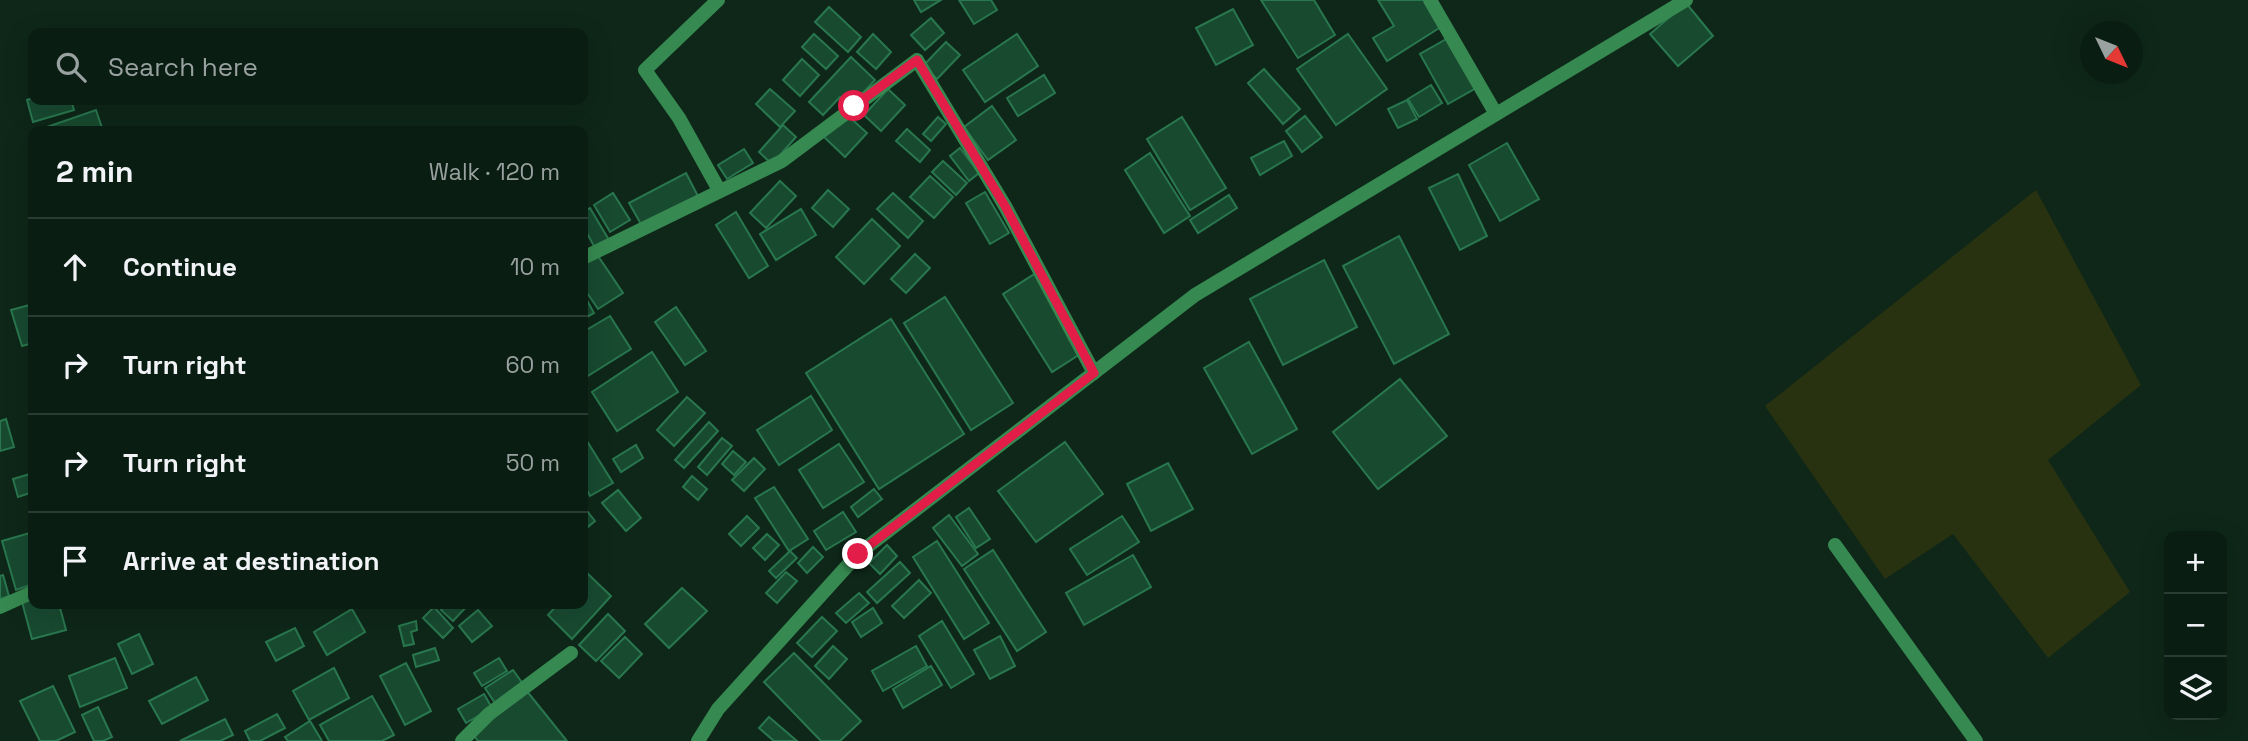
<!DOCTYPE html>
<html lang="en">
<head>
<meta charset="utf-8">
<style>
	:root { --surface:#0a1d13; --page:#13261c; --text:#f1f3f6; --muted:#99a2a0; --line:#2a3b33 }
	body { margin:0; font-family:"Space Grotesk",sans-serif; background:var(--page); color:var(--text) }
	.controls { position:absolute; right:21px; bottom:21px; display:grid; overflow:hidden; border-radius:14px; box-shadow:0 7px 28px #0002 }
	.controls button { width:63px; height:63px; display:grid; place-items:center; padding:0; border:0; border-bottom:2px solid var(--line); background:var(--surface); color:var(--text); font:35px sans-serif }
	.compass { position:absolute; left:2080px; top:21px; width:63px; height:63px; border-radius:50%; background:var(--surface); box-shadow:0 7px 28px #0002; rotate:133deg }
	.stop { position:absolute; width:21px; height:21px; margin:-16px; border:5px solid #e11d48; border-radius:50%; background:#fff }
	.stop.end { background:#e11d48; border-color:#fff; box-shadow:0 2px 7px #0008 }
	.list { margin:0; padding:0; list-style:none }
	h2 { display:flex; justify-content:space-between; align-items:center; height:91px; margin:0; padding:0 28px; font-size:30px }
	h2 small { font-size:23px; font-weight:400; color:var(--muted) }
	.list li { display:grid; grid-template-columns:46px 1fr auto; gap:21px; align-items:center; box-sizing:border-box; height:98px; padding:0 28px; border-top:2px solid var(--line) }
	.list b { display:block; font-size:26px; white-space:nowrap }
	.list em { font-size:23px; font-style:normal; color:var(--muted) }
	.icon { flex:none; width:38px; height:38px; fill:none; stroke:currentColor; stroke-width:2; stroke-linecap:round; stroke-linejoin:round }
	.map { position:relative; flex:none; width:2248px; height:741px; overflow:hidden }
	.search { position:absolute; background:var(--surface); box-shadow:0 7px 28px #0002; left:28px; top:28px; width:560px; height:77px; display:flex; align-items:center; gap:18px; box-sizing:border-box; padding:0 24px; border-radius:14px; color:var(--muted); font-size:26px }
	.panel { position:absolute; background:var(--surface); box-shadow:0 7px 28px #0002; left:28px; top:126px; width:560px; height:483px; border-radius:14px }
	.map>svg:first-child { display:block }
	.green { fill:#293210 }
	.building { fill:#184a30; stroke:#29774e; stroke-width:2 }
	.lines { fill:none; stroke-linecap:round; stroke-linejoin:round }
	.minor { stroke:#368950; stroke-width:14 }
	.route { stroke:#e11d48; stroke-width:9 }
</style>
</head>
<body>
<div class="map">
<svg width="2248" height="741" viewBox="0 0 2248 741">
	<rect width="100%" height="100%" fill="#0e2719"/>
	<!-- green -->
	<polygon class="green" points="2036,190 2141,385 2048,460 2130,592 2048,658 1953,534 1885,579 1765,406"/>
	<!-- building -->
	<g class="building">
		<polygon points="914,0 941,0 921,12"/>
		<polygon points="959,0 991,0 997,10 974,24"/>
		<polygon points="1261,0 1314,0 1335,35 1298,58"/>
		<polygon points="1378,0 1429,0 1444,25 1387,61 1373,38 1394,26"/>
		<polygon points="1686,3 1713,36 1678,66 1650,34"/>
		<polygon points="829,7 861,37 848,52 815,22"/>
		<polygon points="1233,9 1253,45 1216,65 1196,28"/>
		<polygon points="931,18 944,33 925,50 911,35"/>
		<polygon points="814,34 838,56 826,69 802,47"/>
		<polygon points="873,34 891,52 876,69 857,52"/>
		<polygon points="1017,34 1038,66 985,102 963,70"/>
		<polygon points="1348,34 1387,89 1336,125 1297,69"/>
		<polygon points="1448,38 1476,88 1448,104 1420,54"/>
		<polygon points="946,42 960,55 937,79 923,66"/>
		<polygon points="851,57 875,80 850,107 840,97 823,115 809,102"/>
		<polygon points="802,59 819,75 800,96 783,80"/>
		<polygon points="1264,69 1300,109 1283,124 1248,83"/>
		<polygon points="1044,75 1055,93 1018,116 1007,98"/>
		<polygon points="1431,85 1442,103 1419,117 1408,99"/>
		<polygon points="770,89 795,111 780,127 756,104"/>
		<polygon points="888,89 905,105 881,131 864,115"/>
		<polygon points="33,98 71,100 74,110 33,122 27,100"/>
		<polygon points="1407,100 1417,119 1398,128 1388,109"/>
		<polygon points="992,106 1016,140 988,160 964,127"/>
		<polygon points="96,110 103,131 42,131 41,129"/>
		<polygon points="845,113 867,133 845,157 823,136"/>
		<polygon points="1305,116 1322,137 1302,152 1286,131"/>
		<polygon points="938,117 946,124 931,141 923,134"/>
		<polygon points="1182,117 1226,188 1190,210 1147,139"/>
		<polygon points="783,125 796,137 772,164 759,152"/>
		<polygon points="907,129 930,150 920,162 896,141"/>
		<polygon points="1284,141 1292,156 1260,175 1251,158"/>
		<polygon points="1507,143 1539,199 1500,221 1469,165"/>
		<polygon points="960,148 979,173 969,181 950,156"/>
		<polygon points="744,149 753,163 727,179 718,165"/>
		<polygon points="1150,153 1190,216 1164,233 1125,170"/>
		<polygon points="943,161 967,183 956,195 932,172"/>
		<polygon points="686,173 698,196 642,226 629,203"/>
		<polygon points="1458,174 1487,236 1460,250 1429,188"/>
		<polygon points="930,176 953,197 934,218 910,197"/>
		<polygon points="780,181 796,196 766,228 750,213"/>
		<polygon points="828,190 849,209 833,227 812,208"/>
		<polygon points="985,192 1009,233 990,244 966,203"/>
		<polygon points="613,193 630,220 610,232 594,205"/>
		<polygon points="893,193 923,221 908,238 877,209"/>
		<polygon points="1229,195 1237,208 1198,233 1190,220"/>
		<polygon points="590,208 609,240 595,248 583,226 583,212"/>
		<polygon points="801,209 816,235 776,260 760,234"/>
		<polygon points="736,212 768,266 749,278 716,225"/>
		<polygon points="872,219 900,246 864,284 836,257"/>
		<polygon points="1399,236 1449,334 1394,364 1343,266"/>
		<polygon points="596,253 623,293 598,309 583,287 583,262"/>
		<polygon points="915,254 930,268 906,293 891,279"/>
		<polygon points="1324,260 1357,327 1283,365 1250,299"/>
		<polygon points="1036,273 1085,351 1052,372 1003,294"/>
		<polygon points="583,293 594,313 583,319"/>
		<polygon points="945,297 1013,403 971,430 904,323"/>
		<polygon points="33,304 33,343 22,346 11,310"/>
		<polygon points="676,307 706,351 685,365 655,322"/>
		<polygon points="610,316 631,349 583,379 583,332"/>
		<polygon points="891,319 964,434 879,489 806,373"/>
		<polygon points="1249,342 1297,429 1252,454 1204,368"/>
		<polygon points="652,352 678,392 617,431 592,392"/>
		<polygon points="1400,379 1447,436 1378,489 1333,432"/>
		<polygon points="811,396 832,430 779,465 757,430"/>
		<polygon points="687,397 705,413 674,446 657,430"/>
		<polygon points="6,419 14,447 0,451 0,421"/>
		<polygon points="709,422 718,431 684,468 675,460"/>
		<polygon points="722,438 732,446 707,475 698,467"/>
		<polygon points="587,441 613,483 590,496 583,483 583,444"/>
		<polygon points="1065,442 1103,494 1036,542 998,491"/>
		<polygon points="839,444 864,482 823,508 799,470"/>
		<polygon points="636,445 643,458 621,472 613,459"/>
		<polygon points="733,451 746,462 734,475 722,464"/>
		<polygon points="754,458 765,469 744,491 732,480"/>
		<polygon points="1168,463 1193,509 1151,531 1127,484"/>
		<polygon points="33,473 33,492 18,497 13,479"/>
		<polygon points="692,476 707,489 698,500 683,487"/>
		<polygon points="774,487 808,539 789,551 755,498"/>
		<polygon points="874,489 882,499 858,517 851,507"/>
		<polygon points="618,490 641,518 626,531 602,503"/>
		<polygon points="583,506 595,521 583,531"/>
		<polygon points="969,508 990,539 976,548 956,517"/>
		<polygon points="843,512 856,532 826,550 814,531"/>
		<polygon points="949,515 978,554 962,566 933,528"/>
		<polygon points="747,516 759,528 741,546 729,534"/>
		<polygon points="1122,516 1139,542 1087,575 1070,549"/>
		<polygon points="33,532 33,584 16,590 2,541"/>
		<polygon points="767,534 779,545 765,560 753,548"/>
		<polygon points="937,541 989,623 964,639 913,557"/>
		<polygon points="887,545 897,556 880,574 869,563"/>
		<polygon points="813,547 823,557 807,573 798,563"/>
		<polygon points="993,550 1046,632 1017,651 964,569"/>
		<polygon points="790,551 797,558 776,578 769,571"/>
		<polygon points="1133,555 1151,587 1084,625 1066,593"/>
		<polygon points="900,562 910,573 877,603 867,592"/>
		<polygon points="786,572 797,581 777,603 766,593"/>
		<polygon points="587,573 611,596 572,639 548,615 558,604 583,604 583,578"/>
		<polygon points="3,575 9,596 0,599 0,576"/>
		<polygon points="919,580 931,593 904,618 892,606"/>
		<polygon points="682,588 707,611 669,648 645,624"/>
		<polygon points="859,593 869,603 846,623 836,613"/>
		<polygon points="33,599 33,604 59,604 66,630 32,639 22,602"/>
		<polygon points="447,604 469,604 453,621 441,610"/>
		<polygon points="434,607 453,628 443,638 423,618"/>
		<polygon points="873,608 882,623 861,637 852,622"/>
		<polygon points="352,609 365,632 327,655 314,632"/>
		<polygon points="478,610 492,626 472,642 459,626"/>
		<polygon points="608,614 625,631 596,661 579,645"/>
		<polygon points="822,617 837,631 812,657 797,643"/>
		<polygon points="416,621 417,630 411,632 414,644 404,646 399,626"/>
		<polygon points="942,621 974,674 951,688 919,636"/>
		<polygon points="295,628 304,646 276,661 266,642"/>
		<polygon points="139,634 153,664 132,674 118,644"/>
		<polygon points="1000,636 1015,666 990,679 974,650"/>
		<polygon points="625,637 642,654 619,678 601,661"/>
		<polygon points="833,646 847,659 829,679 815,666"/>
		<polygon points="916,646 927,666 883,691 872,671"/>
		<polygon points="435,648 439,660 416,667 413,655"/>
		<polygon points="794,653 861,721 840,741 821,741 764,682"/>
		<polygon points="115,658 127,688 80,707 69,676"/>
		<polygon points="499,658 507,671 482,686 474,673"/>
		<polygon points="406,663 431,711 405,725 380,676"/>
		<polygon points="931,666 942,685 903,708 893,689"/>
		<polygon points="334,668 349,698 309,720 293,691"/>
		<polygon points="513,670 523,684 495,703 485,688"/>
		<polygon points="196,677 208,700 162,724 149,701"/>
		<polygon points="53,686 75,732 56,741 40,741 20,701"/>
		<polygon points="526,690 567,741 478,741 472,733"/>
		<polygon points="484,694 492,708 466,723 458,709"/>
		<polygon points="372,696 394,735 382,741 329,741 320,725"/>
		<polygon points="98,707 112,737 103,741 94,741 82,715"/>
		<polygon points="277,714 285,728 260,741 250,741 245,731"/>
		<polygon points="769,717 797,741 774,741 759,728"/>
		<polygon points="225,719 233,735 220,741 180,741"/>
		<polygon points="310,721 322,741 288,741 285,737"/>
	</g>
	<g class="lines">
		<!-- minor -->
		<g class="minor">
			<polyline points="718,0 645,70 679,118 719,190"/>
			<polyline points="1430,0 1496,114"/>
			<polyline points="583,258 782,161 917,60 1005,206 1094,373"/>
			<polyline points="1835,545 1976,741"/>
			<polyline points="0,607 33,592"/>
			<polyline points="462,741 489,714 571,653"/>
			<polyline points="698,741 718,709 858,554 1195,295 1686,0"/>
		</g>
	</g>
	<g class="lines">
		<!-- route -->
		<polyline class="route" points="854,106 917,60 1005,206 1094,373 858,554"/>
	</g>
</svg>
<div class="controls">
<button>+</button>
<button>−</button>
<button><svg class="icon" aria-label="layers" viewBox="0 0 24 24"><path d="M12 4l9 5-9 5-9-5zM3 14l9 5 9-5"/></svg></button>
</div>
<svg class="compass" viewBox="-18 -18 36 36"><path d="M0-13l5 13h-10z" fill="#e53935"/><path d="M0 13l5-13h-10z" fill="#99a2a0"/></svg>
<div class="stop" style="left:854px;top:106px"></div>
<div class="stop end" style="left:858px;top:554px"></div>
<div class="search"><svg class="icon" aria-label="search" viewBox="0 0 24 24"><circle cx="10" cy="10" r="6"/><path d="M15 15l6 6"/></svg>Search here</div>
<section class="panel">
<h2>2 min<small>Walk · 120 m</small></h2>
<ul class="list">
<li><svg class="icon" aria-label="ahead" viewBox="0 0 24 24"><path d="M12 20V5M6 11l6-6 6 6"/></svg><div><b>Continue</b></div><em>10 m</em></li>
<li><svg class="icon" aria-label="right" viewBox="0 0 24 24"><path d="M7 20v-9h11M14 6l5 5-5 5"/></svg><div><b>Turn right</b></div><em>60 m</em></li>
<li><svg class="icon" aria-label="right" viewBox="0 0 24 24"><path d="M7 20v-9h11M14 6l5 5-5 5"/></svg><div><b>Turn right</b></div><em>50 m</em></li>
<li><svg class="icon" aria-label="arrive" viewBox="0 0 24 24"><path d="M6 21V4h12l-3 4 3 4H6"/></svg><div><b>Arrive at destination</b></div></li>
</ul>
</section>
</div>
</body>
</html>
